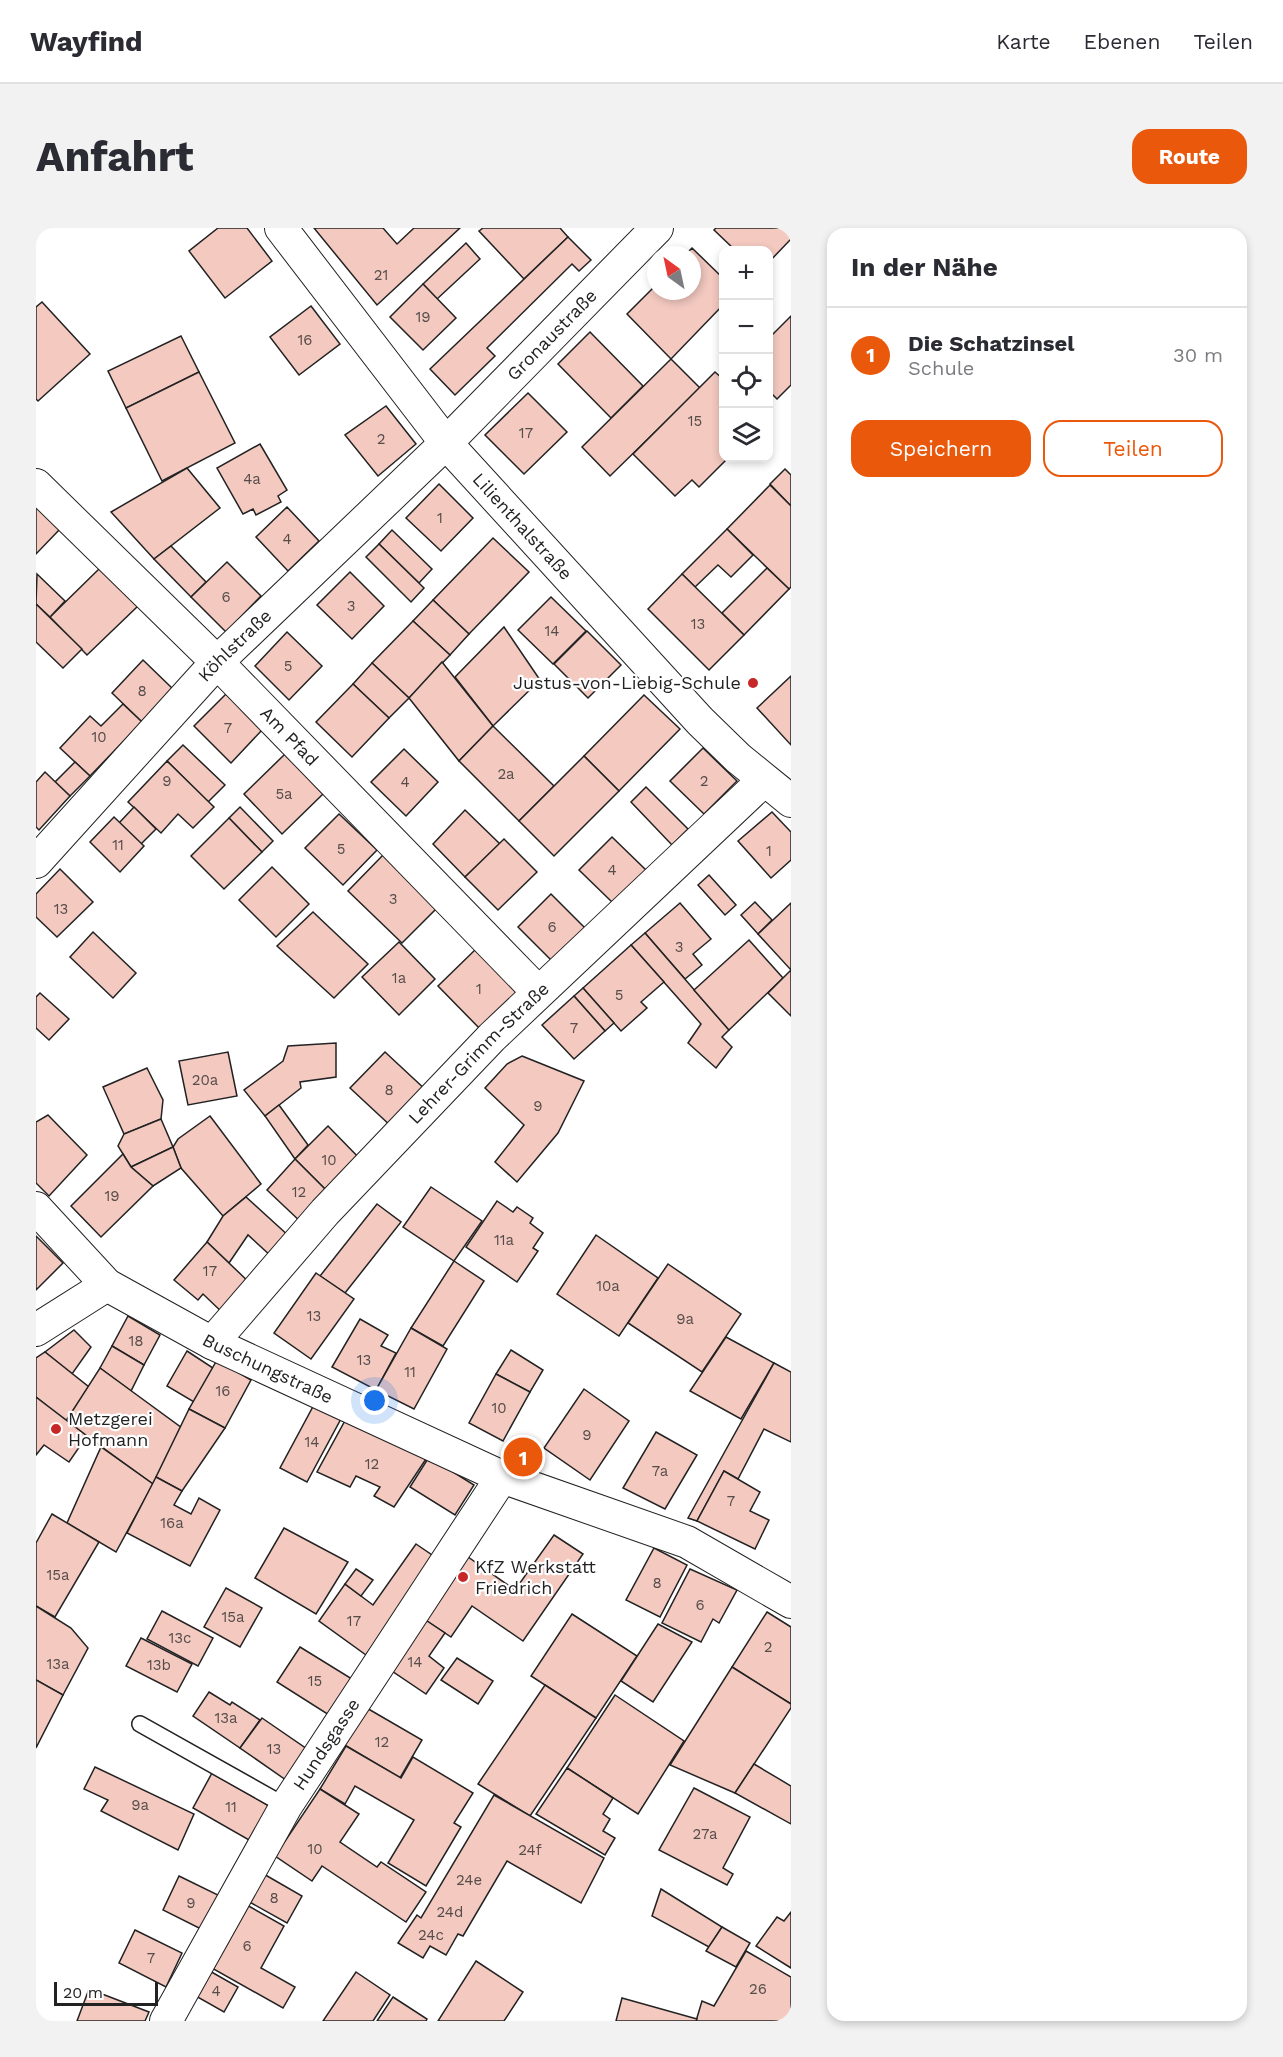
<!DOCTYPE html>
<html lang="de">
<head>
<meta charset="utf-8">
<style>
	:root { --surface:#fff; --page:#f2f2f3; --text:#2b2b33; --muted:#7c7c81; --line:#e1e1e2; --accent:#ea580c }
	body { margin:0; font-family:"Work Sans",sans-serif; background:var(--page); color:var(--text) }
	.controls { position:absolute; right:18px; top:18px; display:grid; overflow:hidden; border-radius:12px; box-shadow:0 3px 9px #0003 }
	.controls button { width:54px; height:54px; display:grid; place-items:center; padding:0; border:0; border-bottom:2px solid var(--line); background:var(--surface); color:var(--text); font:30px sans-serif }
	.compass { position:absolute; left:611px; top:18px; width:54px; height:54px; border-radius:50%; background:var(--surface); box-shadow:0 3px 9px #0003; rotate:327deg }
	.scale { position:absolute; left:18px; bottom:15px; width:104px; box-sizing:border-box; padding-left:6px; border:3px solid #222; border-top:0; font-size:16px; line-height:21px; white-space:nowrap; color:#222; -webkit-text-stroke:4px #fff; paint-order:stroke }
	.you { position:absolute; left:339px; top:1173px; width:21px; height:21px; margin:-15px; border:4px solid #fff; border-radius:50%; background:#1a73e8; box-shadow:0 0 0 9px #1a73e833 }
	.badge { display:grid; place-items:center; width:39px; height:39px; border-radius:50%; background:var(--accent); color:#fff; font-size:20px; font-weight:700 }
	.pin { position:absolute; translate:-50% -50%; border:3px solid #fff; box-shadow:0 2px 6px #0006 }
	.list { margin:0; padding:0; list-style:none }
	h2 { display:flex; justify-content:space-between; align-items:center; height:78px; margin:0; padding:0 24px; font-size:26px }
	h2 small { font-size:20px; font-weight:400; color:var(--muted) }
	.list li { display:grid; grid-template-columns:39px 1fr auto; gap:18px; align-items:center; box-sizing:border-box; height:96px; padding:0 24px; border-top:2px solid var(--line) }
	.list b { display:block; font-size:22px; white-space:nowrap }
	.list p { margin:0; font-size:20px; white-space:nowrap; color:var(--muted) }
	.list em { font-size:20px; font-style:normal; color:var(--muted) }
	.actions { display:flex; gap:12px; padding:18px 24px }
	.actions a { flex:1; padding:14px 0; border:2px solid var(--accent); border-radius:18px; text-align:center; font-size:21px; color:var(--accent) }
	.actions .main { background:var(--accent); color:#fff }
	.icon { flex:none; width:33px; height:33px; fill:none; stroke:currentColor; stroke-width:2; stroke-linecap:round; stroke-linejoin:round }
	.map { position:relative; flex:none; width:755px; height:1793px; overflow:hidden; border-radius:18px }
	header { display:flex; align-items:center; gap:36px; box-sizing:border-box; height:84px; padding:0 30px; background:var(--surface); border-bottom:2px solid var(--line) }
	header strong { font-size:28px }
	nav { display:flex; gap:33px; margin-inline-start:auto; font-size:21px }
	.intro { display:flex; align-items:center; justify-content:space-between; box-sizing:border-box; height:144px; padding:0 36px }
	h1 { margin:0; font-size:42px }
	.button { padding:15px 27px; border-radius:18px; background:var(--accent); color:#fff; font-size:21px; font-weight:700 }
	main { display:flex; gap:36px; padding:0 36px }
	aside { flex:1; background:var(--surface); border-radius:18px; box-shadow:0 3px 9px #0003 }
	.map>svg:first-child { display:block }
	.building { fill:#f3c9c0; stroke:#222; stroke-width:1.5 }
	.lines { fill:none; stroke-linecap:round; stroke-linejoin:round }
	.lane-casing { stroke:#222; stroke-width:18 }
	.street-casing { stroke:#222; stroke-width:34 }
	.lane { stroke:#fff; stroke-width:15 }
	.street { stroke:#fff; stroke-width:32 }
	.poi-dot { fill:#c62828; stroke:#fff; stroke-width:2 }
	.labels { text-anchor:middle; stroke-width:4.5; stroke-linejoin:round; paint-order:stroke }
	.number-label { font-size:15px; fill:#564c4a }
	.street-label { font-size:18px; fill:#222; stroke:#fff }
	.poi-label { font-size:18px; fill:#222; stroke:#fff; text-anchor:start }
</style>
</head>
<body>
<header>
<strong>Wayfind</strong>
<nav><a>Karte</a><a>Ebenen</a><a>Teilen</a></nav>
</header>
<div class="intro"><h1>Anfahrt</h1><a class="button">Route</a></div>
<main>
<div class="map">
<svg width="755" height="1793" viewBox="0 0 755 1793">
	<rect width="100%" height="100%" fill="#fff"/>
	<!-- building -->
	<g class="building">
		<polygon points="182,0 211,0 236,33 189,70 153,23"/>
		<polygon points="278,0 347,0 361,16 378,0 424,0 341,77"/>
		<polygon points="447,0 524,0 532,9 488,51 443,3"/>
		<polygon points="680,0 755,0 755,11 732,35 732,22 699,22 678,2"/>
		<polygon points="532,9 555,32 543,43 536,36 451,120 459,128 419,167 394,141"/>
		<polygon points="430,15 444,31 401,71 387,56"/>
		<polygon points="656,20 688,51 688,76 635,131 591,86 620,57 620,63 656,63 656,27 649,27"/>
		<polygon points="387,56 420,90 387,122 354,89"/>
		<polygon points="6,74 54,126 2,173 0,171 0,79"/>
		<polygon points="275,78 304,116 263,147 234,109"/>
		<polygon points="755,88 755,157 741,171 732,162 732,111"/>
		<polygon points="554,104 607,158 575,190 522,136"/>
		<polygon points="145,108 163,144 90,180 72,143"/>
		<polygon points="635,131 664,160 574,248 546,219"/>
		<polygon points="163,144 199,215 126,253 90,180"/>
		<polygon points="679,144 688,152 688,230 692,230 663,259 656,252 639,268 597,226"/>
		<polygon points="492,165 531,204 488,246 449,207"/>
		<polygon points="350,178 380,216 342,248 309,207"/>
		<polygon points="224,216 251,262 242,268 245,274 220,287 217,281 207,286 181,240"/>
		<polygon points="151,240 184,280 118,331 75,284"/>
		<polygon points="749,241 755,247 755,278 734,256"/>
		<polygon points="403,256 437,290 405,323 370,290"/>
		<polygon points="734,257 755,278 755,359 753,361 691,301"/>
		<polygon points="0,277 24,301 0,326"/>
		<polygon points="251,279 283,313 252,343 220,309"/>
		<polygon points="691,301 717,327 695,349 682,337 659,359 646,346"/>
		<polygon points="356,302 396,341 383,355 343,316"/>
		<polygon points="457,310 493,344 433,406 397,372"/>
		<polygon points="343,316 388,360 375,374 330,329"/>
		<polygon points="135,318 170,354 155,369 118,331"/>
		<polygon points="191,334 225,368 190,404 155,369"/>
		<polygon points="64,340 102,378 51,427 14,389"/>
		<polygon points="731,340 753,361 708,407 686,385"/>
		<polygon points="314,344 348,378 316,411 281,377"/>
		<polygon points="1,346 29,373 14,389 0,376"/>
		<polygon points="646,346 708,407 673,442 612,381"/>
		<polygon points="515,369 550,403 517,436 482,402"/>
		<polygon points="397,372 433,406 414,427 377,393"/>
		<polygon points="0,376 46,421 27,440 0,414"/>
		<polygon points="377,393 414,427 373,470 336,435"/>
		<polygon points="468,399 504,452 457,498 419,449"/>
		<polygon points="551,403 585,437 552,470 518,436"/>
		<polygon points="251,404 286,438 253,472 219,438"/>
		<polygon points="107,432 137,461 106,494 76,465"/>
		<polygon points="406,434 457,498 423,533 373,470"/>
		<polygon points="336,435 373,470 353,490 317,456"/>
		<polygon points="755,448 755,517 721,480"/>
		<polygon points="317,456 353,490 316,529 280,494"/>
		<polygon points="190,466 226,502 195,535 158,498"/>
		<polygon points="608,467 644,501 583,563 548,528"/>
		<polygon points="87,476 106,494 54,548 24,520 54,488 65,498"/>
		<polygon points="457,498 518,558 483,593 423,533"/>
		<polygon points="147,517 189,557 172,574 131,533"/>
		<polygon points="667,520 701,553 668,586 634,553"/>
		<polygon points="368,521 402,554 370,588 335,554"/>
		<polygon points="249,526 287,566 246,606 208,566"/>
		<polygon points="548,528 583,563 518,628 483,593"/>
		<polygon points="131,533 178,579 157,600 142,586 125,605 92,574"/>
		<polygon points="39,534 54,548 34,568 19,554"/>
		<polygon points="9,544 34,568 3,602 0,599 0,554"/>
		<polygon points="610,559 652,601 636,617 595,574"/>
		<polygon points="98,579 120,601 105,616 83,595"/>
		<polygon points="204,579 237,613 226,624 193,590"/>
		<polygon points="429,582 464,616 429,649 397,616"/>
		<polygon points="736,584 755,604 755,632 735,650 702,613"/>
		<polygon points="303,586 341,622 307,657 269,620"/>
		<polygon points="78,589 108,618 84,644 54,614"/>
		<polygon points="193,590 226,624 188,661 155,628"/>
		<polygon points="576,609 610,642 577,675 543,642"/>
		<polygon points="468,611 501,644 462,682 429,649"/>
		<polygon points="347,627 401,680 366,715 312,663"/>
		<polygon points="236,639 273,676 240,709 203,672"/>
		<polygon points="24,641 57,674 21,709 0,689 0,666"/>
		<polygon points="673,647 700,677 689,687 662,657"/>
		<polygon points="515,666 549,700 516,733 482,699"/>
		<polygon points="719,674 736,692 722,706 705,687"/>
		<polygon points="644,675 675,711 657,726 666,737 649,751 609,705"/>
		<polygon points="755,675 755,742 722,706"/>
		<polygon points="277,684 332,736 298,770 241,718"/>
		<polygon points="57,704 100,745 77,770 34,729"/>
		<polygon points="609,705 693,802 686,809 696,819 680,840 652,815 665,796 595,717"/>
		<polygon points="713,712 747,750 693,802 658,762"/>
		<polygon points="363,714 399,751 363,787 326,749"/>
		<polygon points="595,717 628,754 605,774 611,780 585,803 547,760"/>
		<polygon points="441,720 485,765 446,803 402,758"/>
		<polygon points="755,742 755,788 732,765"/>
		<polygon points="547,760 578,795 569,803 538,768"/>
		<polygon points="4,765 33,791 13,812 0,800 0,769"/>
		<polygon points="538,768 569,803 538,831 506,797"/>
		<polygon points="300,815 300,849 264,854 265,860 229,888 208,862 247,833 252,818"/>
		<polygon points="192,824 201,868 152,877 143,833"/>
		<polygon points="349,824 392,864 357,900 314,860"/>
		<polygon points="486,828 548,853 522,905 481,954 459,934 488,897 449,860 471,836"/>
		<polygon points="111,840 127,872 125,891 88,906 67,859"/>
		<polygon points="243,877 272,917 259,931 229,888"/>
		<polygon points="12,887 51,927 13,968 0,955 0,894"/>
		<polygon points="174,888 225,956 187,988 145,940 137,919 142,911"/>
		<polygon points="125,891 137,919 95,939 82,918 88,906"/>
		<polygon points="292,898 327,934 294,966 259,931"/>
		<polygon points="137,919 145,940 117,958 95,939"/>
		<polygon points="87,926 95,939 117,958 65,1009 35,978"/>
		<polygon points="259,931 294,966 267,996 231,962"/>
		<polygon points="395,959 446,993 418,1033 367,999"/>
		<polygon points="210,969 254,1009 236,1029 212,1007 193,1035 171,1014 187,988"/>
		<polygon points="461,973 477,984 481,979 497,990 494,995 507,1005 497,1020 502,1023 481,1054 430,1019"/>
		<polygon points="341,976 365,994 309,1065 284,1048"/>
		<polygon points="560,1007 622,1050 583,1108 521,1066"/>
		<polygon points="0,1008 27,1035 0,1062"/>
		<polygon points="171,1014 217,1058 190,1088 167,1066 162,1072 138,1052"/>
		<polygon points="418,1033 448,1053 407,1118 375,1100"/>
		<polygon points="632,1036 705,1086 666,1144 592,1095"/>
		<polygon points="280,1045 318,1071 275,1131 238,1105"/>
		<polygon points="92,1088 124,1107 108,1137 76,1118"/>
		<polygon points="324,1091 352,1107 345,1118 360,1125 340,1162 296,1139"/>
		<polygon points="375,1100 411,1121 378,1181 340,1162"/>
		<polygon points="38,1102 55,1119 36,1146 9,1124"/>
		<polygon points="690,1109 738,1135 705,1191 654,1163"/>
		<polygon points="76,1118 108,1137 95,1163 64,1140"/>
		<polygon points="475,1122 507,1142 494,1164 460,1146"/>
		<polygon points="151,1123 177,1140 158,1174 131,1158"/>
		<polygon points="9,1124 53,1159 30,1193 0,1169 0,1130"/>
		<polygon points="181,1132 215,1152 189,1200 153,1181"/>
		<polygon points="738,1135 755,1144 755,1214 728,1201 702,1251 688,1243 661,1293 652,1290"/>
		<polygon points="64,1140 146,1200 117,1256 30,1193"/>
		<polygon points="460,1146 494,1164 467,1213 433,1195"/>
		<polygon points="548,1161 593,1193 554,1252 508,1220"/>
		<polygon points="0,1169 51,1208 33,1234 8,1217 0,1227"/>
		<polygon points="280,1173 307,1187 271,1254 244,1240"/>
		<polygon points="153,1181 189,1200 146,1263 120,1249"/>
		<polygon points="311,1189 392,1228 358,1279 338,1268 344,1259 320,1248 314,1259 281,1244"/>
		<polygon points="620,1204 661,1227 629,1281 587,1260"/>
		<polygon points="65,1219 117,1256 80,1324 31,1295"/>
		<polygon points="393,1229 438,1257 419,1287 374,1259"/>
		<polygon points="688,1243 724,1264 714,1283 733,1292 719,1321 661,1293"/>
		<polygon points="120,1249 146,1263 138,1277 155,1286 163,1270 184,1282 154,1338 91,1305"/>
		<polygon points="16,1286 63,1314 19,1389 0,1378 0,1315"/>
		<polygon points="248,1300 312,1334 280,1386 219,1350"/>
		<polygon points="518,1307 547,1326 487,1413 436,1378 415,1409 388,1391 432,1329 479,1362"/>
		<polygon points="380,1316 399,1329 330,1427 283,1393 309,1356 337,1377"/>
		<polygon points="618,1320 651,1337 624,1389 590,1372"/>
		<polygon points="320,1341 337,1352 325,1368 309,1356"/>
		<polygon points="654,1341 701,1362 683,1395 677,1391 665,1414 626,1395"/>
		<polygon points="190,1360 226,1380 204,1419 168,1399"/>
		<polygon points="0,1378 35,1400 52,1420 27,1467 0,1452"/>
		<polygon points="126,1383 177,1410 162,1438 111,1411"/>
		<polygon points="731,1384 755,1399 755,1476 696,1439"/>
		<polygon points="536,1386 601,1428 560,1490 495,1448"/>
		<polygon points="388,1391 409,1405 393,1428 408,1440 390,1466 353,1441"/>
		<polygon points="622,1396 656,1414 617,1474 585,1453"/>
		<polygon points="105,1410 156,1436 141,1464 90,1438"/>
		<polygon points="264,1419 316,1451 293,1487 241,1454"/>
		<polygon points="421,1430 457,1453 442,1476 405,1452"/>
		<polygon points="696,1439 755,1476 755,1480 699,1565 634,1537"/>
		<polygon points="0,1452 27,1467 0,1520"/>
		<polygon points="509,1457 560,1490 494,1588 442,1556"/>
		<polygon points="173,1464 194,1477 196,1474 224,1492 204,1520 157,1488"/>
		<polygon points="579,1467 648,1513 602,1586 531,1540"/>
		<polygon points="329,1479 386,1512 364,1550 307,1516"/>
		<polygon points="226,1490 271,1521 250,1552 204,1520"/>
		<polygon points="310,1518 365,1550 377,1529 437,1565 418,1595 425,1599 390,1658 352,1635 378,1592 319,1558 309,1576 284,1561"/>
		<polygon points="718,1536 755,1558 755,1596 699,1565"/>
		<polygon points="59,1539 158,1586 142,1622 65,1583 72,1572 48,1561"/>
		<polygon points="531,1540 577,1570 567,1586 574,1591 567,1603 579,1610 569,1627 500,1586"/>
		<polygon points="176,1545 233,1578 213,1612 157,1580"/>
		<polygon points="658,1560 714,1589 687,1640 697,1646 691,1657 623,1622"/>
		<polygon points="284,1561 323,1586 304,1614 341,1639 345,1634 390,1664 370,1694 286,1638 276,1653 239,1628"/>
		<polygon points="458,1567 568,1630 545,1675 471,1633 427,1708 422,1706 410,1727 394,1718 387,1730 362,1715 381,1687 385,1690"/>
		<polygon points="226,1645 266,1668 251,1695 210,1672"/>
		<polygon points="143,1648 184,1668 167,1702 127,1682"/>
		<polygon points="625,1661 686,1699 673,1719 616,1688"/>
		<polygon points="209,1676 248,1698 225,1740 259,1759 247,1780 174,1739"/>
		<polygon points="755,1684 755,1740 720,1718 741,1689 748,1693"/>
		<polygon points="686,1699 714,1715 700,1739 670,1723"/>
		<polygon points="99,1702 146,1725 130,1759 83,1735"/>
		<polygon points="710,1723 755,1749 755,1793 660,1793 666,1773 678,1778"/>
		<polygon points="440,1733 487,1764 468,1793 402,1793"/>
		<polygon points="172,1742 202,1759 188,1784 158,1767"/>
		<polygon points="320,1744 354,1767 337,1793 287,1793"/>
		<polygon points="53,1761 113,1784 109,1793 41,1793"/>
		<polygon points="357,1769 391,1791 390,1793 341,1793"/>
		<polygon points="586,1770 661,1791 660,1793 580,1793"/>
	</g>
	<g class="lines">
		<!-- lane casing -->
		<g class="lane-casing">
			<polyline id="lane" points="104,1496 250,1578"/>
		</g>
		<!-- street casing -->
		<g class="street-casing">
			<g id="street">
				<path id="s1" d="M245,0L410,215L664,493L702,530L755,573"/>
				<path id="s2" d="M0,257L181,434L502,764"/>
				<path id="s3" d="M0,634L181,434L410,215L621,0"/>
				<path id="s4" d="M0,980L71,1057L176,1115L466,1249L651,1314L755,1374"/>
				<polyline points="0,1102 71,1057"/>
				<path id="s5" d="M176,1115L289,984L456,809L728,552"/>
				<path id="s6" d="M130,1793L250,1578L466,1249"/>
			</g>
		</g>
		<!-- lane -->
		<use href="#lane" class="lane"/>
		<!-- street -->
		<use href="#street" class="street"/>
	</g>
	<!-- markers -->
	<g class="poi-dot">
		<circle cx="717" cy="455" r="6"/>
		<circle cx="20" cy="1201" r="6"/>
		<circle cx="427" cy="1349" r="6"/>
	</g>
	<g class="labels">
		<!-- number labels -->
		<g class="number-label">
			<text x="345" y="52">21</text>
			<text x="387" y="94">19</text>
			<text x="269" y="117">16</text>
			<text x="659" y="198">15</text>
			<text x="490" y="210">17</text>
			<text x="345" y="216">2</text>
			<text x="216" y="256">4a</text>
			<text x="404" y="295">1</text>
			<text x="251" y="316">4</text>
			<text x="190" y="374">6</text>
			<text x="315" y="383">3</text>
			<text x="662" y="401">13</text>
			<text x="516" y="408">14</text>
			<text x="252" y="443">5</text>
			<text x="106" y="468">8</text>
			<text x="192" y="505">7</text>
			<text x="63" y="514">10</text>
			<text x="470" y="551">2a</text>
			<text x="131" y="558">9</text>
			<text x="668" y="558">2</text>
			<text x="369" y="559">4</text>
			<text x="248" y="571">5a</text>
			<text x="82" y="622">11</text>
			<text x="305" y="626">5</text>
			<text x="733" y="628">1</text>
			<text x="576" y="647">4</text>
			<text x="357" y="676">3</text>
			<text x="25" y="686">13</text>
			<text x="516" y="704">6</text>
			<text x="643" y="724">3</text>
			<text x="363" y="755">1a</text>
			<text x="443" y="766">1</text>
			<text x="583" y="772">5</text>
			<text x="538" y="805">7</text>
			<text x="169" y="857">20a</text>
			<text x="353" y="867">8</text>
			<text x="502" y="883">9</text>
			<text x="293" y="937">10</text>
			<text x="263" y="969">12</text>
			<text x="76" y="973">19</text>
			<text x="468" y="1017">11a</text>
			<text x="174" y="1048">17</text>
			<text x="572" y="1063">10a</text>
			<text x="278" y="1093">13</text>
			<text x="649" y="1096">9a</text>
			<text x="100" y="1118">18</text>
			<text x="328" y="1137">13</text>
			<text x="374" y="1149">11</text>
			<text x="187" y="1168">16</text>
			<text x="463" y="1185">10</text>
			<text x="551" y="1212">9</text>
			<text x="276" y="1219">14</text>
			<text x="336" y="1241">12</text>
			<text x="624" y="1248">7a</text>
			<text x="695" y="1278">7</text>
			<text x="136" y="1300">16a</text>
			<text x="22" y="1352">15a</text>
			<text x="621" y="1360">8</text>
			<text x="664" y="1382">6</text>
			<text x="197" y="1394">15a</text>
			<text x="318" y="1398">17</text>
			<text x="144" y="1415">13c</text>
			<text x="732" y="1424">2</text>
			<text x="379" y="1439">14</text>
			<text x="22" y="1441">13a</text>
			<text x="123" y="1442">13b</text>
			<text x="279" y="1458">15</text>
			<text x="190" y="1495">13a</text>
			<text x="346" y="1519">12</text>
			<text x="238" y="1526">13</text>
			<text x="104" y="1582">9a</text>
			<text x="195" y="1584">11</text>
			<text x="669" y="1611">27a</text>
			<text x="279" y="1626">10</text>
			<text x="494" y="1627">24f</text>
			<text x="433" y="1657">24e</text>
			<text x="238" y="1675">8</text>
			<text x="155" y="1680">9</text>
			<text x="414" y="1689">24d</text>
			<text x="395" y="1712">24c</text>
			<text x="211" y="1723">6</text>
			<text x="115" y="1735">7</text>
			<text x="722" y="1766">26</text>
			<text x="180" y="1768">4</text>
		</g>
		<!-- street labels -->
		<g class="street-label">
			<text dy="6" stroke="none"><textPath href="#s3" startOffset="738">Gronaustraße</textPath></text>
			<text dy="6" stroke="none"><textPath href="#s1" startOffset="384">Lilienthalstraße</textPath></text>
			<text dy="6" stroke="none"><textPath href="#s3" startOffset="294">Köhlstraße</textPath></text>
			<text dy="6" stroke="none"><textPath href="#s2" startOffset="357">Am Pfad</textPath></text>
			<text dy="6" stroke="none"><textPath href="#s5" startOffset="394">Lehrer-Grimm-Straße</textPath></text>
			<text dy="6" stroke="none"><textPath href="#s4" startOffset="286">Buschungstraße</textPath></text>
			<text dy="6" stroke="none"><textPath href="#s6" startOffset="320">Hundsgasse</textPath></text>
		</g>
		<!-- poi labels -->
		<g class="poi-label">
			<text x="705" y="461" text-anchor="end">Justus-von-Liebig-Schule</text>
			<text x="32" y="1197">Metzgerei<tspan x="32" dy="21">Hofmann</tspan></text>
			<text x="439" y="1345">KfZ Werkstatt<tspan x="439" dy="21">Friedrich</tspan></text>
		</g>
	</g>
</svg>
<div class="controls">
<button>+</button>
<button>−</button>
<button><svg class="icon" aria-label="locate" viewBox="0 0 24 24"><circle cx="12" cy="12" r="6"/><path d="M12 2v4M12 18v4M2 12h4M18 12h4"/></svg></button>
<button><svg class="icon" aria-label="layers" viewBox="0 0 24 24"><path d="M12 4l9 5-9 5-9-5zM3 14l9 5 9-5"/></svg></button>
</div>
<svg class="compass" viewBox="-18 -18 36 36"><path d="M0-13l5 13h-10z" fill="#e53935"/><path d="M0 13l5-13h-10z" fill="#7c7c81"/></svg>
<div class="scale">20 m</div>
<div class="you"></div>
<div class="pin badge" style="left:487px;top:1229px">1</div>
</div>
<aside>
<h2>In der Nähe<small></small></h2>
<ul class="list">
<li><span class="badge">1</span><div><b>Die Schatzinsel</b><p>Schule</p></div><em>30 m</em></li>
</ul>
<div class="actions"><a class="main">Speichern</a><a>Teilen</a></div>
</aside>
</main>
</body>
</html>
